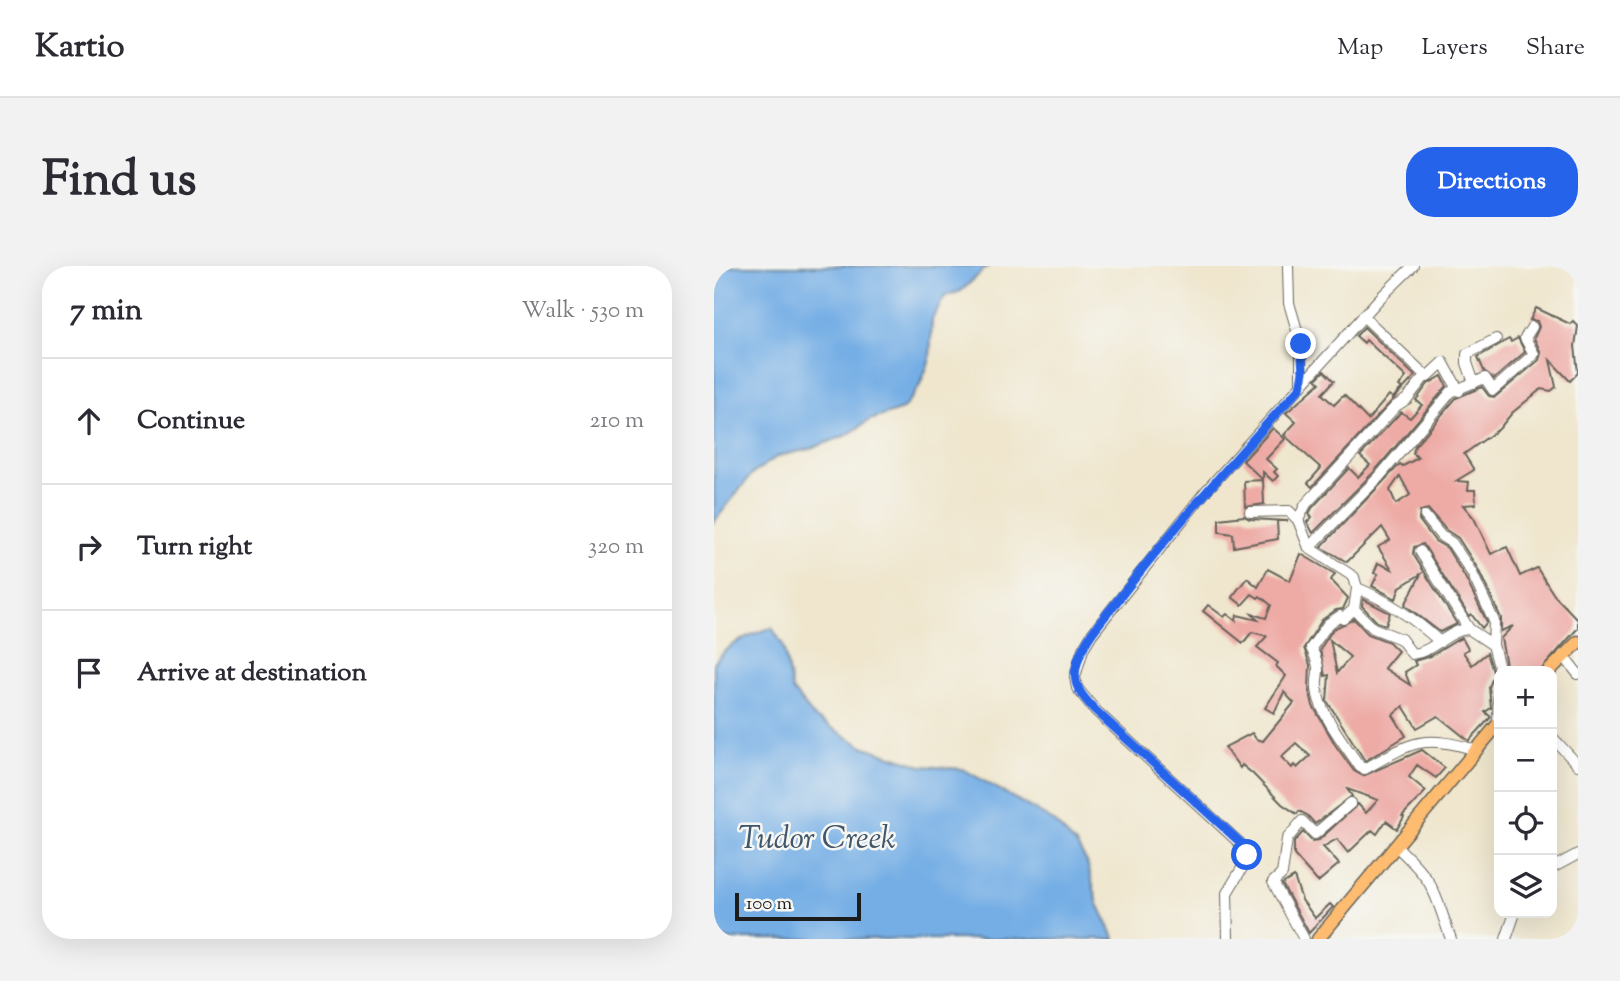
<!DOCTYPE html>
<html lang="en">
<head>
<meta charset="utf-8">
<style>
	:root { --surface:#fff; --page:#f2f2f3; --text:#2b2b33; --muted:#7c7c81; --line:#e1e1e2; --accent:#2563eb }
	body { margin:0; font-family:"Sorts Mill Goudy",serif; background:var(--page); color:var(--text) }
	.controls { position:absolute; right:21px; bottom:21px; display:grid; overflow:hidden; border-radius:14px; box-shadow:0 7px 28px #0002 }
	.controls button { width:63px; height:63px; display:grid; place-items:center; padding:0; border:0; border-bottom:2px solid var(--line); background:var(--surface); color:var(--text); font:35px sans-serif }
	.scale { position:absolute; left:21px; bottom:18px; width:126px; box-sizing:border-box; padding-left:7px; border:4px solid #1c1c1c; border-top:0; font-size:19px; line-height:24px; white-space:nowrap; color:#1c1c1c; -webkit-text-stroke:5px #f6f6f2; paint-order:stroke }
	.stop { position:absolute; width:21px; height:21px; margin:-16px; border:5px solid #2563eb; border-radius:50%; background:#fff }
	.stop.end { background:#2563eb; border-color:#fff; box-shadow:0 2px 7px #0008 }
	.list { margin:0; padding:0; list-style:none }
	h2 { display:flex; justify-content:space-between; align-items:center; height:91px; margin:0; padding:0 28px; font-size:30px }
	h2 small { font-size:23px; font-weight:400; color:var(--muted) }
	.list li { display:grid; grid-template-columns:46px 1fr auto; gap:21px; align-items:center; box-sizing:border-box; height:126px; padding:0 28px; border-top:2px solid var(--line) }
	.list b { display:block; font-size:26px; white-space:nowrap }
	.list em { font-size:23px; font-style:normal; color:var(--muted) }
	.icon { flex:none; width:38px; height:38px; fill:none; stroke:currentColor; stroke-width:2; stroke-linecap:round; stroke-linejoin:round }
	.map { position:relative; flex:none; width:864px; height:673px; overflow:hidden; border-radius:28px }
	header { display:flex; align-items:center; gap:42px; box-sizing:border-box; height:98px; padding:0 35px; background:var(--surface); border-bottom:2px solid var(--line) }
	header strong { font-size:33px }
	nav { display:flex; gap:38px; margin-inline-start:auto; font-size:24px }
	.intro { display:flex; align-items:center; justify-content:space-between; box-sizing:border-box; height:168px; padding:0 42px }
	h1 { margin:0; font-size:49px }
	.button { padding:18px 32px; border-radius:28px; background:var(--accent); color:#fff; font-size:24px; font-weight:700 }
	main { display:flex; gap:42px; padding:0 42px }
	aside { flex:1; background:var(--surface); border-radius:28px; box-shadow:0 7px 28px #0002 }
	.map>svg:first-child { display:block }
	.water { fill:#75aee5; stroke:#486580; stroke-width:2 }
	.building { fill:#eeaaa5; fill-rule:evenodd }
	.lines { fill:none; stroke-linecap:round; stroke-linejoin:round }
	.minor-casing { stroke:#66635a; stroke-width:12 }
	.major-casing { stroke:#66635a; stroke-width:15 }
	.minor { stroke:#fff; stroke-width:10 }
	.major { stroke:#febc70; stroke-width:12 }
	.route { stroke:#2563eb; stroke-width:9 }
	.labels { text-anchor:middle; stroke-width:5; stroke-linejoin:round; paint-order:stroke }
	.water-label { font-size:32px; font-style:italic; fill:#40566c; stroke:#f6f6f2 }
</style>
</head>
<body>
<header>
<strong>Kartio</strong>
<nav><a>Map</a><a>Layers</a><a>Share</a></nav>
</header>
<div class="intro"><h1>Find us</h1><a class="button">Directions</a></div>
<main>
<aside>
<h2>7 min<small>Walk · 530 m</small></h2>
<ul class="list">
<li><svg class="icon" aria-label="ahead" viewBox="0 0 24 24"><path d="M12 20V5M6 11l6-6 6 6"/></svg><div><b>Continue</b></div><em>210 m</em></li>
<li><svg class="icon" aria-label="right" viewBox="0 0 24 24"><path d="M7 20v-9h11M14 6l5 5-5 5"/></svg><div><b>Turn right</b></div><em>320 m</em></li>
<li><svg class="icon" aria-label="arrive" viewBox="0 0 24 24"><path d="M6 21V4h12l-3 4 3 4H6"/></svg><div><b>Arrive at destination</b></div></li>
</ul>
</aside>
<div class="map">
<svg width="864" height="673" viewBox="0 0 864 673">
	<rect width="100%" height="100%" fill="#f6f6f2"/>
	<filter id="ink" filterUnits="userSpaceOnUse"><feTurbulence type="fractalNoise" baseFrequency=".0143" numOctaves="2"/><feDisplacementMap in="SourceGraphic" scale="14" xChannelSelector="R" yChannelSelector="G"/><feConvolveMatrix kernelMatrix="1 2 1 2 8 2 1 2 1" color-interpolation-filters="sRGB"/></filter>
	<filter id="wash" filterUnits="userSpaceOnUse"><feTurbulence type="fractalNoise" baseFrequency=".00686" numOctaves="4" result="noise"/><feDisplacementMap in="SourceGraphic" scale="28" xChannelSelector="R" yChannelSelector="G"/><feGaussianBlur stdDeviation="1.57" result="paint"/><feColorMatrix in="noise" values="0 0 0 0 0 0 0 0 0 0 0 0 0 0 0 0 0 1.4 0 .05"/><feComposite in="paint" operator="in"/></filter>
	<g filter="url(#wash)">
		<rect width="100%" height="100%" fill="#efe6cd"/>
		<!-- water -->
		<g class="water">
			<polygon points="0,0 274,0 247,25 231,30 218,53 216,94 205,121 189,143 156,154 133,169 96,183 64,190 38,208 0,256"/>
			<path d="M58,362L69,379L78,424L100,451L148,480L208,500L249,503L338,554L362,578L373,596L384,638L401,673H0V397C14,378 35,368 58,362Z"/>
		</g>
		<g id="blocks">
			<!-- building -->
			<g class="building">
				<path d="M822,42L856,58L859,55L864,60L861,80L864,107L856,115L836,94L842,121L837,125L827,123L798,147L785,163L750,188L760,204L742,215L755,216L754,224H761L762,238L749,239L760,252L777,288L793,281L806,310L823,302L840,329L864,354V362L826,405H793L787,372L799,360L787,365V352L764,303L744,272L732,264L714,243L706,245L705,254L721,275L733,282L751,311L773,356L768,362L757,348L755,350L709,278L700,281L699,288L743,358L726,366L691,339L707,308L686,321L682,333L658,320L664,308L660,307L664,297L678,303L664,281L676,274L668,261L633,296L607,281L686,198L689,200L704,192L699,187L701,180L742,132L768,121L775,130L781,131L825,94L827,87L820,72L825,61L823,55L816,54ZM686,210L696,229L682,238L676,224Z"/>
				<polygon points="650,61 701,110 598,221 594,217 607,202 570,169 582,156 572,147 606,117 602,113 610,105 620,115 608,128 620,139 630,129 654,154 675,129 679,132 688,122 685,120 692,111 652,74 650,77 642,70"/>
				<polygon points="804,72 811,86 780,113 770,105 764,91 795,73 797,76"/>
				<polygon points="728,110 733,120 660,206 599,267 593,256 598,251 595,248 598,242 635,202 644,211 656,199 646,190 687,146 696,152 708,139 702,134 714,118"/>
				<polygon points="559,162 571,173 552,193 563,203 560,206 564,210 559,215 549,206 549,214 529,195"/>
				<polygon points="549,214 550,238 531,241 530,215"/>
				<polygon points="530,250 536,253 574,255 563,255 564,273 520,281 519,268 505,266 505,253"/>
				<path d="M587,288L621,308L617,314L634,332L629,343L622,344L608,354L590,382L596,399L595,422L599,440L622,480L640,505L649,510L708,484L731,502L722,512L703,499L695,511L712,525L688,550L690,551L683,563L672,555L663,568L658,564L634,587L623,573L609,581L625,598L604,616L580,589V576L589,566L598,575L605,574L644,538L652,547L664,534L633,523L638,530L601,558L593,549L585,545L583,548L568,538L539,508L528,499L526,502L511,481L538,467L542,473L549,475L580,437L570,426L560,447L551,442L572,410L562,400L564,397L543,381L553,370L538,366L529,377L489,345L494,339L510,351L513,348L522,355L523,349L544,354L538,348L552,352L557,339L546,330L544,332L538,328L528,339L518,331L533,312L544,321L554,303L576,315ZM582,477L596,490L583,502L580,499L578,502L567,491Z"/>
				<polygon points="649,333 676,347 672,359 663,356 648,340"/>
				<path d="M640,353L654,368L675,376L684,385L670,402L696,419L691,406L702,399L700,395L717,390L743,374L748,372L754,383L749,386L758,399L773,387L780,409L775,421L777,442L771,446L777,451L755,475L724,450L703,462L689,440L679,449L692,470L651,495L613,435L615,409L611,410L606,383L619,363ZM616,374L636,391L623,407Z"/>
				<polygon points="580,611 588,634 601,652 616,638 619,641 595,667 568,618"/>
			</g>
		</g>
	</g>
	<g filter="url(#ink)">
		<use href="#blocks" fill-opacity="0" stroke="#66635a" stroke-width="2"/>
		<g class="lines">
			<!-- minor casing -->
			<g class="minor-casing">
				<g id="minor">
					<polyline points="574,0 575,37 587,78 587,118"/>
					<polyline points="649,50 713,111 729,96 745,125"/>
					<polyline points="760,117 753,97 753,88 782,73"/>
					<path d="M536,246L575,245L584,254L595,282L640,311L643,322L640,343L659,362L687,373L698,388C720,386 733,364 755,363"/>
					<polyline points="711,250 727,270 738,277 758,307 780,355 779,379"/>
					<polyline points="584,254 592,238 682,140 693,133 711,110"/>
					<polyline points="595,282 665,211 737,126 771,112 779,124 820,88 811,72 818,61"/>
					<polyline points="706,285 755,363 779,379 786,405"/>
					<path d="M643,322C675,335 701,353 726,376"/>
					<path d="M640,343L629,353L626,350L614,358L597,382C611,409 599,407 604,429C608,450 634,483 646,501L651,503C698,476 708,468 762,484"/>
					<polyline points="849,389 864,408"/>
					<polyline points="784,459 785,414"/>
					<polyline points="838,471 864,499"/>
					<path d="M682,580C722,617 719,623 737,673"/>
					<polyline points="838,602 864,588"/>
					<polyline points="514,673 513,627 533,594 531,582 381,444 363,422 361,411 369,383 378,368 491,226 665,33 699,0"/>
					<polyline points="590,673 559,616 568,608 573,573 588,555 601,568 637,537"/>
					<polyline points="792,673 801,647"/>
				</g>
			</g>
			<!-- major casing -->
			<g class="major-casing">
				<g id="major">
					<polyline points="835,405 864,376"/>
					<polyline points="604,673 785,457"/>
				</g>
			</g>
			<!-- minor -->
			<use href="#minor" class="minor"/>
			<!-- major -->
			<use href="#major" class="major"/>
		</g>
	</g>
	<g class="lines" filter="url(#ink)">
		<!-- route -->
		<path class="route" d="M533,589L527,577L381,444C370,432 358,420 362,402C367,374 391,352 407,330C463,257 524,189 586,122L589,106L587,78"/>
	</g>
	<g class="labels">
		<!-- water labels -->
		<g class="water-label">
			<text x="103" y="582">Tudor Creek</text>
		</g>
	</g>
</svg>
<div class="controls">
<button>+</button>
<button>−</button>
<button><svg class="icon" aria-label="locate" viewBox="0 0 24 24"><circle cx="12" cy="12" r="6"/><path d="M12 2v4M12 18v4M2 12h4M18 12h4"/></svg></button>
<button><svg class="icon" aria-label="layers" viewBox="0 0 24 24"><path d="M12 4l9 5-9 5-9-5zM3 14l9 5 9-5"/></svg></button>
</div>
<div class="scale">100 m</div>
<div class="stop" style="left:533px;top:589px"></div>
<div class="stop end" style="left:587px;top:78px"></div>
</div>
</main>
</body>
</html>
